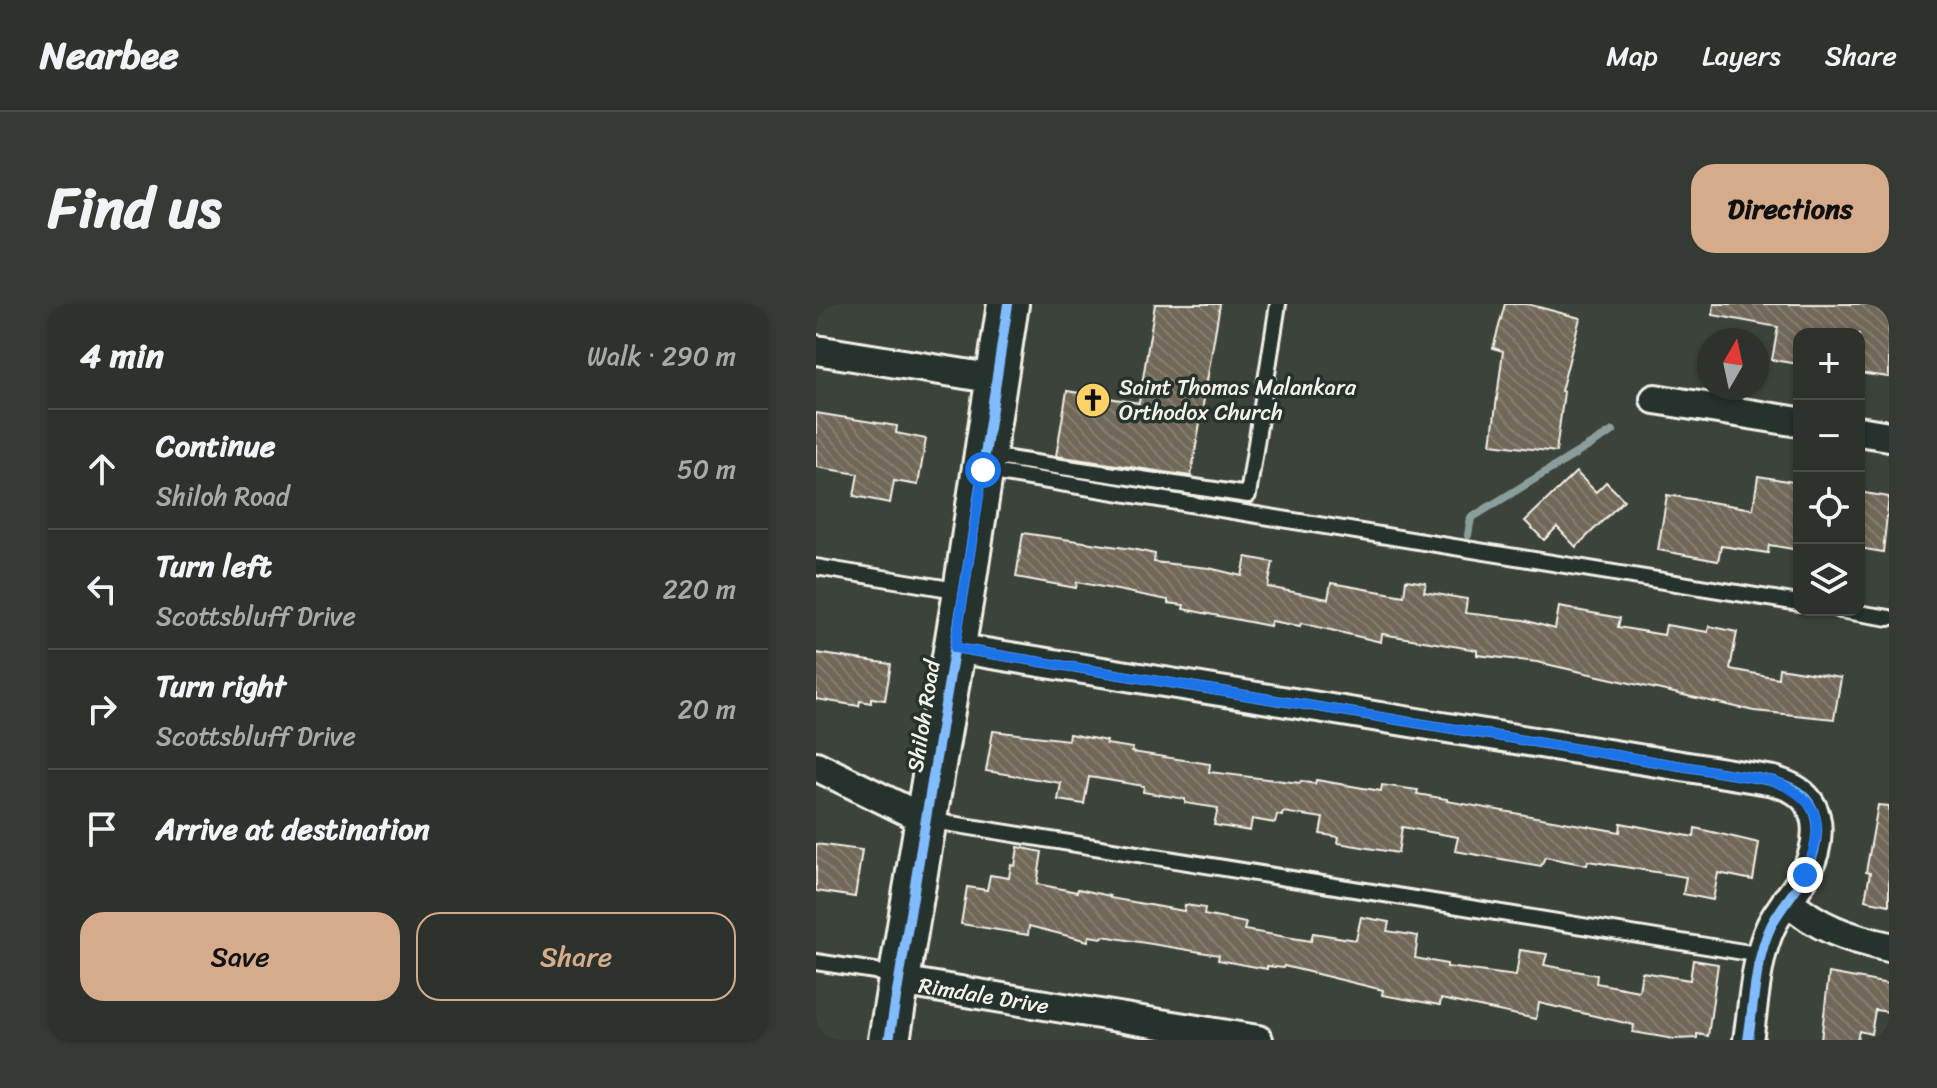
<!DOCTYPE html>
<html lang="en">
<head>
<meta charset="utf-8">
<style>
	:root { --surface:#2d322c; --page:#353a34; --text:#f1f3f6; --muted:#a7aaa9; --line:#484d48; --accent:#d6ab8b }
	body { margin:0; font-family:Sriracha,sans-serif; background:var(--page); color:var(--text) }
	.controls { position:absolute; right:24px; top:24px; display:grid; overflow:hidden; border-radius:16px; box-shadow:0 2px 6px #0004 }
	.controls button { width:72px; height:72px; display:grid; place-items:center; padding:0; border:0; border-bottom:2px solid var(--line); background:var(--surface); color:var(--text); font:40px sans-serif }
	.compass { position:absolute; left:881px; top:24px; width:72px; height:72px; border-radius:50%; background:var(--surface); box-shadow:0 2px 6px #0004; rotate:9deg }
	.stop { position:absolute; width:24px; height:24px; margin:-18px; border:6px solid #1a73e8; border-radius:50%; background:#fff }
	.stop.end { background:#1a73e8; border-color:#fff; box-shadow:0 2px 8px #0008 }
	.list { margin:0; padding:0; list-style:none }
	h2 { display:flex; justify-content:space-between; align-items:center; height:104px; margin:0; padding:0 32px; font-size:34px }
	h2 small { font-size:26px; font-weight:400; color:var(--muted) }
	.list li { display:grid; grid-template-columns:52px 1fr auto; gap:24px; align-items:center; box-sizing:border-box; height:120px; padding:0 32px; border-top:2px solid var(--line) }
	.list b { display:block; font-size:30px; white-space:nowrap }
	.list p { margin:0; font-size:26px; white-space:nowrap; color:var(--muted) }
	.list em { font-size:26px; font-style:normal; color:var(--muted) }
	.actions { display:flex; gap:16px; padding:24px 32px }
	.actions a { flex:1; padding:18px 0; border:2px solid var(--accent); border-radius:24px; text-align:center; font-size:28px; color:var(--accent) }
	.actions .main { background:var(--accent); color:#111 }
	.icon { flex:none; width:44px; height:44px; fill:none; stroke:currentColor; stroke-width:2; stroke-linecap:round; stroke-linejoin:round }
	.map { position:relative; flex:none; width:1073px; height:736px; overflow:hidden; border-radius:24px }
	header { display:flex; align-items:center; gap:48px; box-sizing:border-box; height:112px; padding:0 40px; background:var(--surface); border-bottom:2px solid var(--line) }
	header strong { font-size:38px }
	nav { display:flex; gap:44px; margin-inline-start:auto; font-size:28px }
	.intro { display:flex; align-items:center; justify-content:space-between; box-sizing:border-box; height:192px; padding:0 48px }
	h1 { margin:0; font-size:56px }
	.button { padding:20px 36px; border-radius:24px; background:var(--accent); color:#111; font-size:28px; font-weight:700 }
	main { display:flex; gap:48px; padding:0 48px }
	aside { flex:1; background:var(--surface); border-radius:24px; box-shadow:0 2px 6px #0004 }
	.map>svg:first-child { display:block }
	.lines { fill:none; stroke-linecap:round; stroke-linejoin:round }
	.stream { stroke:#8a9e9c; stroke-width:8 }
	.building { fill:url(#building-back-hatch); stroke:#f4f1e8; stroke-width:2 }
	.lane-casing { stroke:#f4f1e8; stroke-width:20 }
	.street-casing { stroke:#f4f1e8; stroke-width:34 }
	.secondary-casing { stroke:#f4f1e8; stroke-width:46 }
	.lane { stroke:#26332d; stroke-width:14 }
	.street { stroke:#26332d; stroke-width:28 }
	.secondary { stroke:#26332d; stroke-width:40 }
	.cycleway-casing { stroke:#26332d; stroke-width:15 }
	.cycleway { stroke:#80bcff; stroke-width:10 }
	.route { stroke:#1a73e8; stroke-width:10 }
	.labels { text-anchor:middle; stroke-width:7; stroke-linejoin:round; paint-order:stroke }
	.poi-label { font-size:22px; fill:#f4f1e8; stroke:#26332d; text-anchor:start }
	.street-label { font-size:22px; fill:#f4f1e8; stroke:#26332d }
</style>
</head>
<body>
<header>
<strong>Nearbee</strong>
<nav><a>Map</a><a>Layers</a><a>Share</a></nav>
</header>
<div class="intro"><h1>Find us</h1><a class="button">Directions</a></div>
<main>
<aside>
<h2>4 min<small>Walk · 290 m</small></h2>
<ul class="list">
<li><svg class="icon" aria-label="ahead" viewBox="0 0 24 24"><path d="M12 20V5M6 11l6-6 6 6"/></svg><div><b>Continue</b><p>Shiloh Road</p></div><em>50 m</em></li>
<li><svg class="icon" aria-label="left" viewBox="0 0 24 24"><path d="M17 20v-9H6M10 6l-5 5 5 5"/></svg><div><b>Turn left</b><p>Scottsbluff Drive</p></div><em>220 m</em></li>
<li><svg class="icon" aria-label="right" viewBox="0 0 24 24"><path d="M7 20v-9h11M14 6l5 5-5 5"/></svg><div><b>Turn right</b><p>Scottsbluff Drive</p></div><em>20 m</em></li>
<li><svg class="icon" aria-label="arrive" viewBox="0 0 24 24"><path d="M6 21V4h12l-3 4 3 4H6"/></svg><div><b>Arrive at destination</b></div></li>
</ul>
<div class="actions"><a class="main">Save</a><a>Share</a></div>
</aside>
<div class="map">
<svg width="1073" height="736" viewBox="0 0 1073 736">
	<defs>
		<pattern id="building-back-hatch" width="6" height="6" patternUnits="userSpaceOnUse" patternTransform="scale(2)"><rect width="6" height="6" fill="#706858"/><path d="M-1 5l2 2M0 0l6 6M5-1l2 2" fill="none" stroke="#857e70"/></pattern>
	</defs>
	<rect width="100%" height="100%" fill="#3c433a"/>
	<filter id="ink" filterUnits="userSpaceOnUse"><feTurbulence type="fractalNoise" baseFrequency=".0125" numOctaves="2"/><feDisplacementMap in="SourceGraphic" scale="16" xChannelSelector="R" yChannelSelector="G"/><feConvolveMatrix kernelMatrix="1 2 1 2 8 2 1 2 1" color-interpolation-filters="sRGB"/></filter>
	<g filter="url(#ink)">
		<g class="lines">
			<!-- stream -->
			<polyline class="stream" points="652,231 655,214 797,127"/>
		</g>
		<!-- building -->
		<g class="building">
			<polygon points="339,0 404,0 375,172 240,152 251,87 323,99"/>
			<polygon points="689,0 711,0 764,14 745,87 748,88 740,148 675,140 687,47 677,44"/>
			<polygon points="898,0 1073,0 1073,73 1043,69 1043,30 983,30 983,60 956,56 962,23 897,11"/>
			<polygon points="0,109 81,122 80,129 110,135 102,181 78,177 74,199 38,192 42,170 0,163"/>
			<polygon points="760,168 780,188 790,178 808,196 760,243 741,223 728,236 709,217"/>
			<polygon points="942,172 983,179 983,246 953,241 952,249 905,242 902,257 842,246 851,191 937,205"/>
			<polygon points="1043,188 1073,193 1067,248 1043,244"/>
			<polygon points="207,229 316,245 339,250 338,258 393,264 426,272 430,253 457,258 452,283 512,295 515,279 588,292 590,276 610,279 608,288 651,295 649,309 708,316 739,325 743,303 804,314 802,323 848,331 850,321 892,328 893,322 921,328 914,365 962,374 963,364 1025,374 1018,415 938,407 721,358 661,351 661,346 566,330 565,338 485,319 484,322 455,317 454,322 367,305 368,301 352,299 352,296 261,278 260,284 200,273"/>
			<polygon points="0,349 75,360 69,396 55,394 55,399 44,397 43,402 0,395"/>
			<polygon points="177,427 252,436 253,430 291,437 290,440 317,444 316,448 394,460 393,468 484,479 485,477 499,480 500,476 565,487 566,481 602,486 601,490 631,495 631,497 804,528 805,519 878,533 879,524 943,539 937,576 902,569 897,596 867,590 870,573 772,557 771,561 729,553 725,562 639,547 642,533 586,523 582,549 522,539 523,533 504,530 507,514 467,508 466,512 461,511 459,519 436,515 434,527 398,521 402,504 369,499 369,495 327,488 328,482 273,473 268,500 242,496 245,479 170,467"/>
			<polygon points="1062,501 1073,502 1073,601 1049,596 1054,569 1050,568"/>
			<polygon points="0,540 46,546 39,593 0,587"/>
			<polygon points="202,543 226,548 221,580 261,588 262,585 294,592 294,594 368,607 369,601 389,604 388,611 430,619 428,626 495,637 497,629 540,636 545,613 573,618 571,627 602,632 599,654 631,660 631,663 700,672 704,646 731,650 728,661 781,671 780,679 823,687 826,668 874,676 877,656 902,660 892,732 881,730 881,734 858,735 817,728 818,721 723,699 720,715 625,695 624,701 566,691 567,686 468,662 467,664 451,662 451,665 402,656 403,651 287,632 286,634 273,632 272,637 213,622 212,631 145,620 151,583 171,586 174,571 193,574 195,561 199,562"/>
			<polygon points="1013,669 1073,680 1073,708 1059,706 1055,730 1043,727 1041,736 1005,736"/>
		</g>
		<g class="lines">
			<!-- lane casing -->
			<g class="lane-casing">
				<g id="lane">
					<polyline points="173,152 432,191 462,0"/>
					<polyline points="170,167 983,299"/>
					<polyline points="0,263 146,287"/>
					<polyline points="1023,306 1073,314"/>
					<polyline points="111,516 946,651"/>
					<polyline points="0,658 59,667 81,676"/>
				</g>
			</g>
			<!-- street casing -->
			<g class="street-casing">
				<g id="street">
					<polyline points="0,46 180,75"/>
					<polyline points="839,95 983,118"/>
					<polyline points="1043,127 1073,132"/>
					<path d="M139,344L958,477C965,480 974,482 981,487C1009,506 1003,544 989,570C980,588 964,603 955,622C939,656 938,699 932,736"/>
					<polyline points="0,462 110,516"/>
					<path d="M971,596C1002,624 1032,634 1073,643"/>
					<path id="s1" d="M83,677L442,736"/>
				</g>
			</g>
			<!-- secondary casing -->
			<g class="secondary-casing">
				<polyline id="secondary" points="73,736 148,287 192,0"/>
			</g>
			<!-- lane -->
			<use href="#lane" class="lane"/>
			<!-- street -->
			<use href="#street" class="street"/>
			<!-- secondary -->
			<use href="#secondary" class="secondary"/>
			<!-- cycleway casing -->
			<g class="cycleway-casing">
				<g id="cycleway">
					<path d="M139,344L958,477C965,480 974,482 981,487C1009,506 1003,544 989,570C980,588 964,603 955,622C939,656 938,699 932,736"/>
					<polyline points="73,736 148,287 192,0"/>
				</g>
			</g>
			<!-- cycleway -->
			<use href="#cycleway" class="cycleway"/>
		</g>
	</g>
	<g class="lines" filter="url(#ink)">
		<!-- route -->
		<path class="route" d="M167,166L139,344L958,477C1010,498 1007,524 989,571"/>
	</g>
	<!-- icons -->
	<defs>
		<g id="church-disc" transform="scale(1.8)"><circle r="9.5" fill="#ffd166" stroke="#26332d"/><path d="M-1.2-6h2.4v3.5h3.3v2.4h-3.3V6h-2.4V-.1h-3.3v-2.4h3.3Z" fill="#111"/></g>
	</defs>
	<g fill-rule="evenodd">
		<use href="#church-disc" x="277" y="96"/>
	</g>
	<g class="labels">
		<!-- poi labels -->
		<g class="poi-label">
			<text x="303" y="91">Saint Thomas Malankara<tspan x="303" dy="25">Orthodox Church</tspan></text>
		</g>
		<!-- street labels -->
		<g class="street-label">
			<text transform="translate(107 412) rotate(-81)" y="8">Shiloh Road</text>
			<text dy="8" stroke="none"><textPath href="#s1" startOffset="86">Rimdale Drive</textPath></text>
		</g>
	</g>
</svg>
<div class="controls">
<button>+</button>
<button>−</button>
<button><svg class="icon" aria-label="locate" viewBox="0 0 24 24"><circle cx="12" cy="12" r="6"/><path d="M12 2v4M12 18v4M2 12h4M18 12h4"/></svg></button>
<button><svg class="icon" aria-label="layers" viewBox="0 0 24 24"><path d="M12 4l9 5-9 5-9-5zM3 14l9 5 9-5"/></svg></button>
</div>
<svg class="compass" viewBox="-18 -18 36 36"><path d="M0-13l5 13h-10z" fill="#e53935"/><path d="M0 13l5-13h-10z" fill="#a7aaa9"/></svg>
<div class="stop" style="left:167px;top:166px"></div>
<div class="stop end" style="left:989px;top:571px"></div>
</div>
</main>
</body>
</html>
